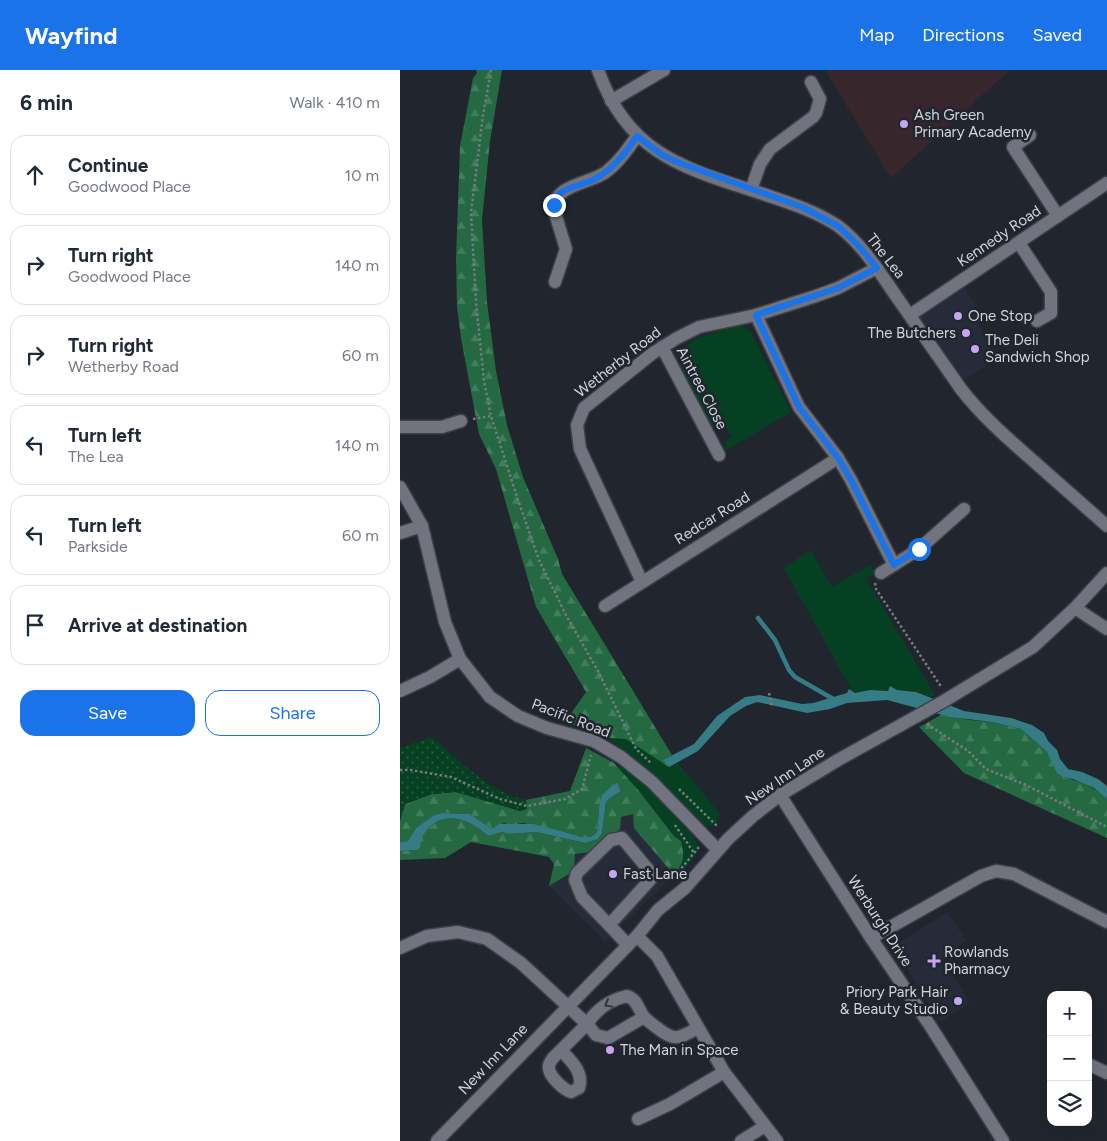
<!DOCTYPE html>
<html lang="en">
<head>
<meta charset="utf-8">
<style>
	:root { --surface:#fff; --page:#f2f2f3; --text:#1f2937; --muted:#747a83; --line:#e0e1e3; --accent:#1a73e8 }
	body { margin:0; font-family:Figtree,sans-serif; background:var(--page); color:var(--text) }
	.controls { position:absolute; right:15px; bottom:15px; display:grid; overflow:hidden; border-radius:10px; box-shadow:0 5px 20px #0002 }
	.controls button { width:45px; height:45px; display:grid; place-items:center; padding:0; border:0; border-bottom:1px solid var(--line); background:var(--surface); color:var(--text); font:25px sans-serif }
	.stop { position:absolute; width:15px; height:15px; margin:-11px; border:4px solid #1a73e8; border-radius:50%; background:#fff }
	.stop.end { background:#1a73e8; border-color:#fff; box-shadow:0 1px 5px #0008 }
	.list { margin:0; padding:0; list-style:none }
	h2 { display:flex; justify-content:space-between; align-items:center; height:65px; margin:0; padding:0 20px; font-size:21px }
	h2 small { font-size:16px; font-weight:400; color:var(--muted) }
	.list li { display:grid; grid-template-columns:32px 1fr auto; gap:15px; align-items:center; box-sizing:border-box; height:80px; margin:0 10px 10px; padding:0 10px; border:1px solid var(--line); border-radius:15px }
	.list b { display:block; font-size:19px; white-space:nowrap }
	.list p { margin:0; font-size:16px; white-space:nowrap; color:var(--muted) }
	.list em { font-size:16px; font-style:normal; color:var(--muted) }
	.actions { display:flex; gap:10px; padding:15px 20px }
	.actions a { flex:1; padding:11px 0; border:1px solid var(--accent); border-radius:15px; text-align:center; font-size:18px; color:var(--accent) }
	.actions .main { background:var(--accent); color:#fff }
	.icon { flex:none; width:28px; height:28px; fill:none; stroke:currentColor; stroke-width:2; stroke-linecap:round; stroke-linejoin:round }
	.map { position:relative; flex:none; width:707px; height:1071px; overflow:hidden }
	header { display:flex; align-items:center; gap:30px; box-sizing:border-box; height:70px; padding:0 25px; background:var(--accent); color:#fff }
	header strong { font-size:24px }
	nav { display:flex; gap:28px; margin-inline-start:auto; font-size:18px }
	main { display:flex }
	aside { flex:1; background:var(--surface) }
	.map>svg:first-child { display:block }
	.built { fill:#262b39 }
	.education { fill:#38262d }
	.green { fill:#054022 }
	.forest { fill:url(#forest-firs) }
	.park { fill:url(#park-dots) }
	.water { fill:#367c85 }
	.lines { fill:none; stroke-linecap:round; stroke-linejoin:round }
	.stream { stroke:#367c85; stroke-width:4.5 }
	.minor-casing { stroke:#3f4149; stroke-width:15 }
	.path { stroke:#777a81; stroke-width:2.5; stroke-dasharray:2.5 2.5; stroke-linecap:butt }
	.minor { stroke:#71747f; stroke-width:12 }
	.oneway { stroke:#31353d }
	.route { stroke:#1a73e8; stroke-width:6 }
	.poi-dot { fill:#c6a6f0; stroke:#21252d; stroke-width:2 }
	.labels { text-anchor:middle; stroke-width:5; stroke-linejoin:round; paint-order:stroke }
	.poi-label { font-size:15px; fill:#d2d4da; stroke:#21252d; text-anchor:start }
	.street-label { font-size:15px; fill:#d2d4da; stroke:#21252d }
</style>
</head>
<body>
<header>
<strong>Wayfind</strong>
<nav><a>Map</a><a>Directions</a><a>Saved</a></nav>
</header>
<main>
<aside>
<h2>6 min<small>Walk · 410 m</small></h2>
<ul class="list">
<li><svg class="icon" aria-label="ahead" viewBox="0 0 24 24"><path d="M12 20V5M6 11l6-6 6 6"/></svg><div><b>Continue</b><p>Goodwood Place</p></div><em>10 m</em></li>
<li><svg class="icon" aria-label="right" viewBox="0 0 24 24"><path d="M7 20v-9h11M14 6l5 5-5 5"/></svg><div><b>Turn right</b><p>Goodwood Place</p></div><em>140 m</em></li>
<li><svg class="icon" aria-label="right" viewBox="0 0 24 24"><path d="M7 20v-9h11M14 6l5 5-5 5"/></svg><div><b>Turn right</b><p>Wetherby Road</p></div><em>60 m</em></li>
<li><svg class="icon" aria-label="left" viewBox="0 0 24 24"><path d="M17 20v-9H6M10 6l-5 5 5 5"/></svg><div><b>Turn left</b><p>The Lea</p></div><em>140 m</em></li>
<li><svg class="icon" aria-label="left" viewBox="0 0 24 24"><path d="M17 20v-9H6M10 6l-5 5 5 5"/></svg><div><b>Turn left</b><p>Parkside</p></div><em>60 m</em></li>
<li><svg class="icon" aria-label="arrive" viewBox="0 0 24 24"><path d="M6 21V4h12l-3 4 3 4H6"/></svg><div><b>Arrive at destination</b></div></li>
</ul>
<div class="actions"><a class="main">Save</a><a>Share</a></div>
</aside>
<div class="map">
<svg width="707" height="1071" viewBox="0 0 707 1071">
	<defs>
		<pattern id="forest-firs" width="22" height="20" patternUnits="userSpaceOnUse" patternTransform="scale(1.25)"><rect width="22" height="20" fill="#246941"/><path d="M5 1l3.5 6h-7zM16 11l3.5 6h-7z" fill="#437e5c"/></pattern>
		<pattern id="park-dots" width="8" height="8" patternUnits="userSpaceOnUse" patternTransform="scale(1.25)"><rect width="8" height="8" fill="#054022"/><path d="M2 2h.1M6 6h.1" fill="none" stroke="#295b42" stroke-width="1.8" stroke-linecap="round"/></pattern>
	</defs>
	<rect width="100%" height="100%" fill="#21252d"/>
	<!-- built -->
	<g class="built">
		<polygon points="560,211 581,243 574,248 599,287 558,314 510,245"/>
		<polygon points="234,744 243,768 274,805 205,871 149,816 174,801 174,784 220,747"/>
		<polygon points="548,842 566,871 554,879 557,885 545,893 570,933 540,952 497,881 498,873"/>
	</g>
	<!-- education -->
	<polygon class="education" points="425,0 610,0 491,108"/>
	<!-- green -->
	<g class="green">
		<polygon points="341,254 352,264 391,342 325,381 324,378 326,371 332,367 324,355 319,358 311,356 278,290 284,277 298,268"/>
		<polygon points="411,480 432,517 470,495 476,503 466,508 535,625 530,627 516,622 497,620 493,617 488,621 470,620 455,623 452,621 384,498"/>
		<polygon points="209,668 226,669 269,696 277,692 320,744 316,755 306,756"/>
		<path d="M214,693C237,703 272,744 291,764L298,774V782L277,808L274,805L281,795V771L274,766L239,721Z"/>
	</g>
	<!-- forest -->
	<g class="forest">
		<polygon points="76,0 102,0 90,71 82,150 87,232 96,301 107,355 123,407 158,489 162,504 272,685 264,690 269,697 226,669 210,668 165,652 186,622 136,537 96,399 79,364 61,268 57,237 56,189 60,76 73,8 77,3"/>
		<path d="M541,645L570,650L592,652L621,659L647,682L663,707C680,711 695,717 707,729V768L564,703L519,657Z"/>
		<path d="M186,678L214,693L239,721L274,766L281,771C285,788 284,792 274,805L234,758L233,744L221,747L220,759L190,782L175,784L174,801L149,816L154,794L149,787L71,772L45,788L0,790V781L16,780C18,776 19,770 22,766C23,763 27,760 30,757C48,739 72,751 88,766L102,762L109,764L136,762L185,773L198,769L202,763L206,732L210,728L221,721L217,712L199,738L197,762L191,767H182L158,760L123,753L109,755L104,753L92,759L70,744L42,743L34,745L16,758L8,771L0,772V751L5,734L32,724L56,722L120,741L126,739V730L170,721Z"/>
	</g>
	<!-- park -->
	<path class="park" d="M32,667C60,691 89,722 126,730L127,739L120,741L56,722L32,724L5,734L0,751V678Z"/>
	<!-- water -->
	<g class="water">
		<polygon points="490,616 497,620 516,622 564,641 611,648 632,655 644,663 648,671 657,680 660,689 668,699 682,702 698,709 707,716 707,729 694,718 673,709 663,707 657,703 647,682 621,659 592,652 550,647 487,630 447,633 430,639 407,643 357,632 346,636 330,646 298,681 269,697 263,690 294,674 317,646 345,627 360,625 402,634 413,633 447,623 449,619 455,623 470,620 488,621"/>
		<path d="M217,712L221,721L210,728L206,732L202,763L198,769L185,773L136,762L109,764L102,762L88,766C72,751 47,739 29,758C23,764 21,768 20,778L16,780L0,781V772L8,771L16,758L34,745L42,743L70,744L92,759L99,754H133L158,760L182,767H191L197,762L199,738L202,725Z"/>
	</g>
	<g class="lines">
		<!-- stream -->
		<polyline class="stream" points="358,548 375,570 389,600 395,607 435,630"/>
		<!-- minor casing -->
		<g class="minor-casing">
			<g id="minor">
				<path d="M198,0C229,88 289,99 369,126C393,134 417,142 438,156C462,174 479,201 496,226C518,257 539,288 561,319C581,345 606,367 630,388C656,411 681,433 707,456"/>
				<polyline points="211,31 264,0"/>
				<polyline points="630,65 613,77 658,146"/>
				<polyline points="351,120 360,94 370,79 413,47 416,43 420,29 411,12"/>
				<polyline points="619,173 651,222 651,243 637,251"/>
				<path d="M155,212L166,179L154,140C153,114 190,114 206,102C219,92 228,79 237,66"/>
				<polyline points="356,245 399,337 438,388 451,410 494,495"/>
				<polyline points="510,245 707,113"/>
				<polyline points="262,277 319,385"/>
				<polyline points="0,357 42,357 61,351"/>
				<polyline points="0,417 22,456 45,552 60,589 90,627 118,646 147,658 194,671 221,687 252,712 318,780"/>
				<polyline points="0,463 22,456"/>
				<polyline points="481,503 519,479 564,439"/>
				<polyline points="242,512 180,379 177,355 184,338 253,283 277,268 299,257 356,245 416,226 438,218 477,198"/>
				<polyline points="205,536 438,388"/>
				<polyline points="675,538 707,559"/>
				<polyline points="0,621 30,607 60,589"/>
				<polyline points="380,725 471,868 531,957 603,1071"/>
				<polyline points="209,855 182,827 175,810 177,803 211,770 222,768 252,804 250,810 209,855 228,875"/>
				<polyline points="237,866 257,886 324,1002 377,1071"/>
				<polyline points="471,868 581,806 596,801 614,804 707,852"/>
				<path d="M0,878L27,866L58,862L87,869L121,893L187,954L153,988C150,992 148,995 149,999C150,1007 164,1020 171,1022L179,1018C184,1002 171,991 161,980"/>
				<path d="M244,947L208,968L196,965L187,954C196,940 209,930 227,926C237,929 238,939 244,947C247,950 252,954 256,957C275,972 277,969 298,958"/>
				<polyline points="688,994 707,1003"/>
				<polyline points="238,1049 270,1034 324,1002"/>
				<polyline points="37,1071 237,866 258,840 285,818 328,769 353,746 380,725 438,690 544,631 633,577 675,538 707,503"/>
				<polyline points="341,1071 365,1056"/>
			</g>
		</g>
		<!-- path -->
		<g class="path">
			<polyline points="91,0 83,45 71,143 76,232 84,311 91,346 118,430 139,490 166,545 198,601 236,679 251,693"/>
			<polyline points="73,349 91,346"/>
			<polyline points="475,513 476,519 542,618"/>
			<polyline points="369,623 372,638"/>
			<polyline points="527,654 568,681 586,699 626,715 707,757"/>
			<polyline points="0,700 11,700 51,707 100,729 127,736 165,729 182,719 191,685"/>
			<polyline points="279,719 316,755 314,757"/>
			<polyline points="275,755 294,783"/>
			<polyline points="275,806 299,777"/>
		</g>
		<!-- minor -->
		<use href="#minor" class="minor"/>
	</g>
	<!-- one-way arrows -->
	<defs><path id="oneway-chevron" d="M-2-3.5L2.5 0L-2 3.5" fill="none" stroke-width="1.6" stroke-linecap="round" stroke-linejoin="round" transform="scale(1.25)"/></defs>
	<use class="oneway" href="#oneway-chevron" transform="translate(208 934) rotate(151)"/>
	<g class="lines">
		<!-- route -->
		<path class="route" d="M154,135L160,123C170,117 182,115 193,110C212,100 225,84 237,66L262,85L277,92L402,137L438,156L457,174L477,198L438,218L356,245L399,337L438,388L451,410L494,495L519,479"/>
	</g>
	<!-- markers -->
	<g class="poi-dot">
		<circle cx="504" cy="54" r="5"/>
		<circle cx="558" cy="246" r="5"/>
		<circle cx="566" cy="263" r="5"/>
		<circle cx="575" cy="279" r="5"/>
		<circle cx="213" cy="804" r="5"/>
		<path d="M531.5 883.5h5v5h5v5h-5v5h-5v-5h-5v-5h5z"/>
		<circle cx="558" cy="931" r="5"/>
		<circle cx="210" cy="980" r="5"/>
	</g>
	<g class="labels">
		<!-- poi labels -->
		<g class="poi-label">
			<text x="514" y="50">Ash Green<tspan x="514" dy="17">Primary Academy</tspan></text>
			<text x="568" y="251">One Stop</text>
			<text x="556" y="268" text-anchor="end">The Butchers</text>
			<text x="585" y="275">The Deli<tspan x="585" dy="17">Sandwich Shop</tspan></text>
			<text x="223" y="809">Fast Lane</text>
			<text x="544" y="887">Rowlands<tspan x="544" dy="17">Pharmacy</tspan></text>
			<text x="548" y="927" text-anchor="end">Priory Park Hair<tspan x="548" dy="17">&amp; Beauty Studio</tspan></text>
			<text x="220" y="985">The Man in Space</text>
		</g>
		<!-- street labels -->
		<g class="street-label">
			<text transform="translate(599 166) rotate(-34)" y="5">Kennedy Road</text>
			<text transform="translate(486 186) rotate(52)" y="5">The Lea</text>
			<text transform="translate(218 292) rotate(-38)" y="5">Wetherby Road</text>
			<text transform="translate(302 318) rotate(62)" y="5">Aintree Close</text>
			<text transform="translate(312 448) rotate(-32)" y="5">Redcar Road</text>
			<text transform="translate(171 648) rotate(21)" y="5">Pacific Road</text>
			<text transform="translate(385 706) rotate(-34)" y="5">New Inn Lane</text>
			<text transform="translate(480 851) rotate(57)" y="5">Werburgh Drive</text>
			<text transform="translate(93 989) rotate(-46)" y="5">New Inn Lane</text>
		</g>
	</g>
</svg>
<div class="controls">
<button>+</button>
<button>−</button>
<button><svg class="icon" aria-label="layers" viewBox="0 0 24 24"><path d="M12 4l9 5-9 5-9-5zM3 14l9 5 9-5"/></svg></button>
</div>
<div class="stop" style="left:519px;top:479px"></div>
<div class="stop end" style="left:154px;top:135px"></div>
</div>
</main>
</body>
</html>
